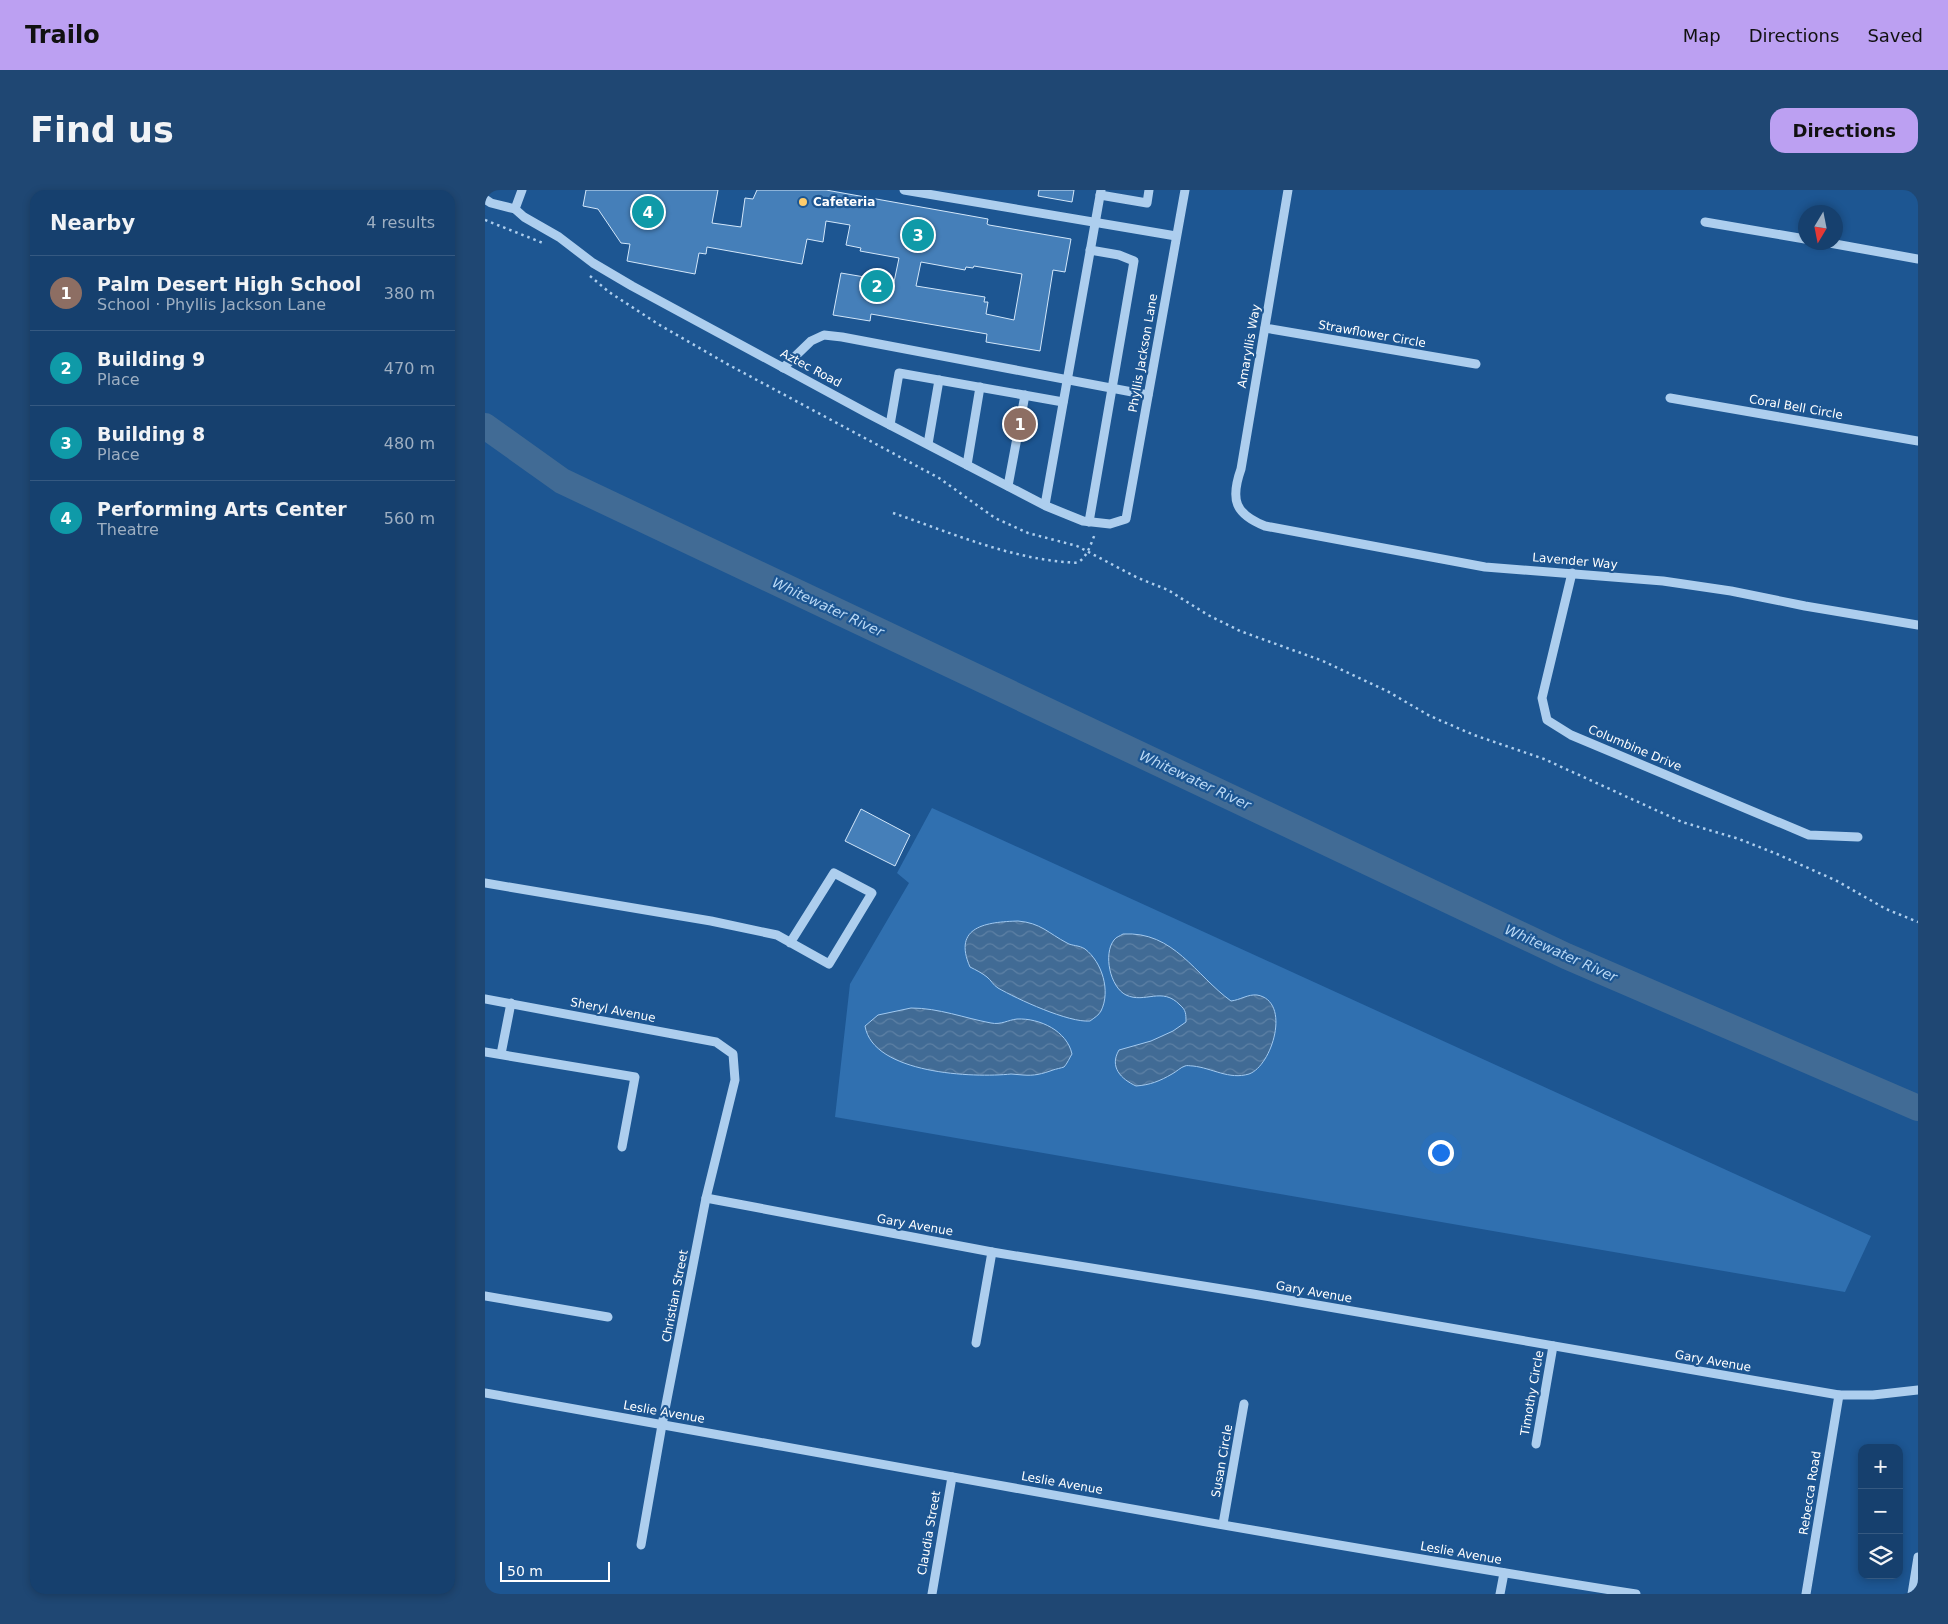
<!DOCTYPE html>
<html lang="en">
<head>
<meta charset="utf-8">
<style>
	:root { --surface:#16406e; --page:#1f4773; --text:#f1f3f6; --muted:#9eafc2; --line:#355981; --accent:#bca0f2 }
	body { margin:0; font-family:"DejaVu Sans",sans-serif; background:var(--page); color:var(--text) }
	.controls { position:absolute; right:15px; bottom:15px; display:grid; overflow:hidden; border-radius:10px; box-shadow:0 2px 8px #0003 }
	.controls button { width:45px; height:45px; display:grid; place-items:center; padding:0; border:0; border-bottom:1px solid var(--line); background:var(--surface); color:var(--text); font:25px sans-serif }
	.compass { position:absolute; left:1313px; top:15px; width:45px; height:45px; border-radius:50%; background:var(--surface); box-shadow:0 2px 8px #0003; rotate:190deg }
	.scale { position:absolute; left:15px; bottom:12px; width:110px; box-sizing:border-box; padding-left:5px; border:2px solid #fff; border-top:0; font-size:14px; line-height:18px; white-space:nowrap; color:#fff; -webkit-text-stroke:4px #1d5692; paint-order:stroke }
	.you { position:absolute; left:955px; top:962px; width:18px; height:18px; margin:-12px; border:4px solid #fff; border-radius:50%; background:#1a73e8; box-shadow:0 0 0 8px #1a73e833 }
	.badge { display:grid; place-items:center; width:32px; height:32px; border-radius:50%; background:var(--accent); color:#fff; font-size:16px; font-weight:700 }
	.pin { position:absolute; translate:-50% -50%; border:2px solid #fff; box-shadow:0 1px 5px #0006 }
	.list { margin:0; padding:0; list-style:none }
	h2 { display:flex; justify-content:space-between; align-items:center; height:65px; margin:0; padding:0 20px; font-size:21px }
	h2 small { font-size:16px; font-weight:400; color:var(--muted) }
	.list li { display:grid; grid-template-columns:32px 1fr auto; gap:15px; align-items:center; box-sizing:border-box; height:75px; padding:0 20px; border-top:1px solid var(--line) }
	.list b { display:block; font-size:19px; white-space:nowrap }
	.list p { margin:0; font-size:16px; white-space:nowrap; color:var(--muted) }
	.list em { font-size:16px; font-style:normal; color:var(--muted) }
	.icon { flex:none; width:28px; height:28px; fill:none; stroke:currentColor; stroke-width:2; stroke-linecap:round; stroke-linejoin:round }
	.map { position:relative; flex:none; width:1433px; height:1404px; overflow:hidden; border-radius:15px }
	header { display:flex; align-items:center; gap:30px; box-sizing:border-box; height:70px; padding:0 25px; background:var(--accent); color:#111 }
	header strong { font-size:24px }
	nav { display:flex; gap:28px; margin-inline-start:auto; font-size:18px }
	.intro { display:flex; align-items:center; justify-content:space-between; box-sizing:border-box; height:120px; padding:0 30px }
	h1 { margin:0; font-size:35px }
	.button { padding:12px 22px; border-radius:15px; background:var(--accent); color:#111; font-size:18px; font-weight:700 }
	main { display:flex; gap:30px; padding:0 30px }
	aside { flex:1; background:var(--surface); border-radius:15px; box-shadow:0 2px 8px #0003 }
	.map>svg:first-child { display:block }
	.grass { fill:#3070b0 }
	.water { fill:url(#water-waves); stroke:#a1c9f0 }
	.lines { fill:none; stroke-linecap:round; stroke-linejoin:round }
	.river { stroke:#416b95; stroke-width:26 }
	.building { fill:#457fb9; stroke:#d3e7fa; fill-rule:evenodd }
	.path { stroke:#adceee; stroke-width:2.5; stroke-dasharray:2.5 4; stroke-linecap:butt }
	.minor { stroke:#adceee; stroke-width:9 }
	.poi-dot { fill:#fecc6c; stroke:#1d5692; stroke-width:2 }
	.labels { text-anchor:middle; stroke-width:4.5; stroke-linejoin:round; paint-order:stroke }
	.poi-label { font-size:12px; font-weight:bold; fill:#fff; stroke:#1d5692; text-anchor:start }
	.street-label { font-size:12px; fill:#fff; stroke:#1d5692 }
	.water-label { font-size:14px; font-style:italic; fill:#b9d8f5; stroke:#1d5692 }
</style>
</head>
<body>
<header>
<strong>Trailo</strong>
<nav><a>Map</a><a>Directions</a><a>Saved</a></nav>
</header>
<div class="intro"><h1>Find us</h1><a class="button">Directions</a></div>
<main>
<aside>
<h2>Nearby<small>4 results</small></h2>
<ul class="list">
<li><span class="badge" style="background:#8d6e63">1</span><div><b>Palm Desert High School</b><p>School · Phyllis Jackson Lane</p></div><em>380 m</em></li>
<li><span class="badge" style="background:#0f9aa8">2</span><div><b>Building 9</b><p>Place</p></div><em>470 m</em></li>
<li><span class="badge" style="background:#0f9aa8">3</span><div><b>Building 8</b><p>Place</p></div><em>480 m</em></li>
<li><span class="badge" style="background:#0f9aa8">4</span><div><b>Performing Arts Center</b><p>Theatre</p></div><em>560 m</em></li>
</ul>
</aside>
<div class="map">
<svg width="1433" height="1404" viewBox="0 0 1433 1404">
	<defs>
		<pattern id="water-waves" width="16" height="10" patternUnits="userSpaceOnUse" patternTransform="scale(1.25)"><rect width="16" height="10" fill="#416b95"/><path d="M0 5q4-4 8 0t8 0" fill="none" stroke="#5e81a5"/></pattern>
	</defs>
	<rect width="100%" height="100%" fill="#1d5692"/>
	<!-- grass -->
	<polygon class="grass" points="447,618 1386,1046 1360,1102 350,927 365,794 424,693 412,683"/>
	<!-- water -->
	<g class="water">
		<path d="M533,731C556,733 563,743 582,753C587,756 594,755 600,759C617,772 626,801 616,821C614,825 609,828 605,831C584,833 532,809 513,798C508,795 506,790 502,787C497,783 491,780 485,777C467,736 502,732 533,731Z"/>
		<path d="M638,744C689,741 710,785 746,811C755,810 763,804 772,805C807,811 787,876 764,884C744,890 727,878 708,876C705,876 702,875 700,876C696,877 691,882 687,884C675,891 665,895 651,896C636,889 624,877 634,860L666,851L688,841L701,832C701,824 701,820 695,815C677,796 660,814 641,805C625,797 618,764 629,750C631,747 635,746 638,744Z"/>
		<path d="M426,818C454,818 479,828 506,833C516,835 523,830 532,829C555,828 582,841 587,864C585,867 582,874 579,877C576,878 571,879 568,880C557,884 549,886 538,885C534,885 530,884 526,884C489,888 388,884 380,836L393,825Z"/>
	</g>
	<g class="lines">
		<!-- river -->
		<polyline class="river" points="0,236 77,291 1081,766 1433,918"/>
	</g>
	<!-- building -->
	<g class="building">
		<path d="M101,0H233L227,33L256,37L260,8L268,9L272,0H341L503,29L502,34L504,35L586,49L580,82L568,80L555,161L501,152L502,144L386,124L385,131L348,125L356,83L409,92L414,68L375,61L376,58L361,55L365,35L341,31L338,52L322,49L317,74L222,57L221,64L214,63L210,84L142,71L145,54L136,53L113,19L98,16ZM436,72L480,80L481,77L488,78L489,76L537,84L529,130L501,124L503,112H499L500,107L431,96Z"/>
		<polygon points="554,0 589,0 587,12 553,6"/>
		<polygon points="376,619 425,645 410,676 360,651"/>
	</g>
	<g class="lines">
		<!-- path -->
		<g class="path">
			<polyline points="0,30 58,53"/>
			<polyline points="105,86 124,102 173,134 244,175 454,288 510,328 543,343 592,356 653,388 683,400 723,425 755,441 838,471 902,501 945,526 989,545 1059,569 1197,632 1254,649 1292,664 1352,691 1401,719 1433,732"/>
			<path d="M408,323C464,342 521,367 580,372C585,372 591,374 595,371C603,365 606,353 610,344"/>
		</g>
		<!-- minor -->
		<g class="minor">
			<polyline points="37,0 30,19 39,27 74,47 108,73 147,96 382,223 561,316 598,331 625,334 641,329 700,0"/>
			<polyline points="419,0 691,46"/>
			<path d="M803,0L756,279C745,310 750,324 780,336L1000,377L1178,391L1246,401L1320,416L1433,435"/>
			<polyline points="615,5 662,13 664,0"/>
			<polyline points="0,9 6,13 30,19"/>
			<polyline points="1220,32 1320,49"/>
			<polyline points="1339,52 1433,69"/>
			<polyline points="780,138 991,174"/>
			<polyline points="298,178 326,151 339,145 357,147 663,205"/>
			<polyline points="1185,208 1433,251"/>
			<polyline points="405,235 414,183 578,212"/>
			<polyline points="443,254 454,190"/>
			<polyline points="482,275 495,197"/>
			<polyline points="523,296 540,205"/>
			<polyline points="560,315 616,0"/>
			<polyline points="604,332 649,71 634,65 605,60"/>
			<polyline points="1087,383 1057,508 1062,530 1086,545 1324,645 1373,647"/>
			<polyline points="0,693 226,731 292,745 344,774 387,703 349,683 305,753"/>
			<polyline points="0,809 231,852 248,864 250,890 221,1008 177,1235 156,1355"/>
			<polyline points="0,862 150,887 137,957"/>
			<polyline points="16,864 26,813"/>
			<polyline points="221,1008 507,1062 768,1104 1354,1205 1388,1205 1433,1200"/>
			<polyline points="0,1106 123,1127"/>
			<polyline points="491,1153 507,1062"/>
			<path d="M0,1203C383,1271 766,1343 1151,1404"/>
			<polyline points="1051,1254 1068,1156"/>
			<polyline points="738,1334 759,1214"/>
			<polyline points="447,1404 467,1287"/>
			<polyline points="1015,1404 1019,1383"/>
			<polyline points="1321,1404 1354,1205"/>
			<polyline points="1427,1404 1433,1367"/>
		</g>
	</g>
	<!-- markers -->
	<circle class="poi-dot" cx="318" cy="12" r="5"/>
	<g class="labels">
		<!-- poi labels -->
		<g class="poi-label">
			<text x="328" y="16">Cafeteria</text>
		</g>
		<!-- street labels -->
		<g class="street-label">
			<text transform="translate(887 144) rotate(10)" y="4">Strawflower Circle</text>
			<text transform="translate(764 156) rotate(-80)" y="4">Amaryllis Way</text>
			<text transform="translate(658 163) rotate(-80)" y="4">Phyllis Jackson Lane</text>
			<text transform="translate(326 178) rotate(28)" y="4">Aztec Road</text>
			<text transform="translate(1311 217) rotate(10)" y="4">Coral Bell Circle</text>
			<text transform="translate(1090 371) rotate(5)" y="4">Lavender Way</text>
			<text transform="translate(1150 558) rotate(23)" y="4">Columbine Drive</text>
			<text transform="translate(128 820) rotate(11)" y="4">Sheryl Avenue</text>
			<text transform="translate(430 1035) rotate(10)" y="4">Gary Avenue</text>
			<text transform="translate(829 1102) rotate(10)" y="4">Gary Avenue</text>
			<text transform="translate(190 1106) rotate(-79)" y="4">Christian Street</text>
			<text transform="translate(1228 1171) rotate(10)" y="4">Gary Avenue</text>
			<text transform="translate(1047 1203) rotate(-80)" y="4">Timothy Circle</text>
			<text transform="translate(179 1222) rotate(10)" y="4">Leslie Avenue</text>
			<text transform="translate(737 1271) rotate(-80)" y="4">Susan Circle</text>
			<text transform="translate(577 1293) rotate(10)" y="4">Leslie Avenue</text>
			<text transform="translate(1325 1303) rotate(-81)" y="4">Rebecca Road</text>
			<text transform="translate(444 1343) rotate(-80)" y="4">Claudia Street</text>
			<text transform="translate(976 1363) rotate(10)" y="4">Leslie Avenue</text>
		</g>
		<!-- water labels -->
		<g class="water-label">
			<text transform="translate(343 417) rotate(25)" y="5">Whitewater River</text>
			<text transform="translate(710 590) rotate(25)" y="5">Whitewater River</text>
			<text transform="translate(1076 763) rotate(24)" y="5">Whitewater River</text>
		</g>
	</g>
</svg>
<div class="controls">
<button>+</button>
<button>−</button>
<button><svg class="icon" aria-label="layers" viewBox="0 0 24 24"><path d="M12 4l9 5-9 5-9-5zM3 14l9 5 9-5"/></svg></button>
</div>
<svg class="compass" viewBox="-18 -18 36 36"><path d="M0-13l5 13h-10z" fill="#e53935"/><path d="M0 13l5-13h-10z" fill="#9eafc2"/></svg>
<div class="scale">50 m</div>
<div class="you"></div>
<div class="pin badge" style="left:535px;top:234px;background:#8d6e63">1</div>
<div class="pin badge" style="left:392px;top:96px;background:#0f9aa8">2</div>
<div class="pin badge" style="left:433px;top:45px;background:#0f9aa8">3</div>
<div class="pin badge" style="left:163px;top:22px;background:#0f9aa8">4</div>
</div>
</main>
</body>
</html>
